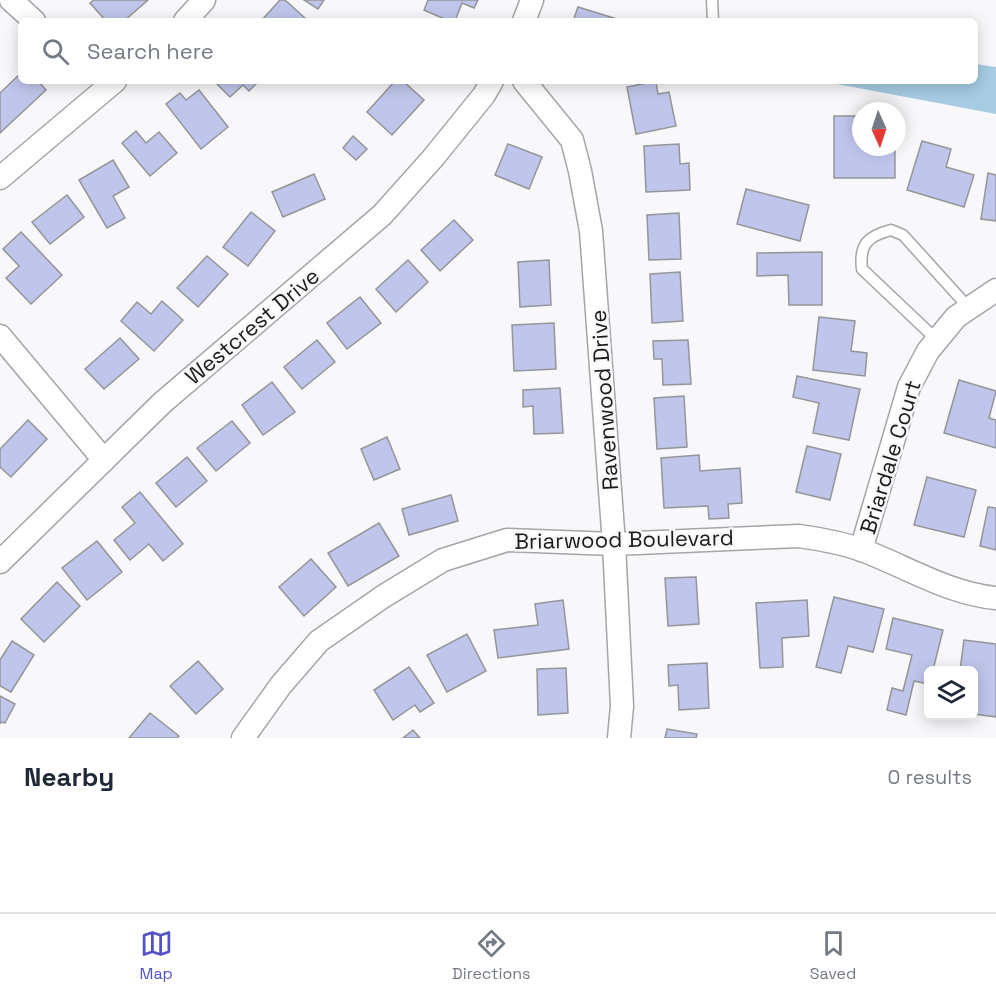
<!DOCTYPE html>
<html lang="en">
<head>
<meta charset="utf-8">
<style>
	:root { --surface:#fff; --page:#f6f6f7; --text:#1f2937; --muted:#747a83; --line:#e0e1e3; --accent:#5351c8 }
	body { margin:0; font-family:"Space Grotesk",sans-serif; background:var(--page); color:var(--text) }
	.controls { position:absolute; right:18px; bottom:18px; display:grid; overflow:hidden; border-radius:9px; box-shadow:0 3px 15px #0003 }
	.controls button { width:54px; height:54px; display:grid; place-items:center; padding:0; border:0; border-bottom:2px solid var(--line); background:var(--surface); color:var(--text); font:30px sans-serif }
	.compass { position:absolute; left:852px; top:102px; width:54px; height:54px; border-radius:50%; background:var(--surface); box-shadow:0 3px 15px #0003; rotate:177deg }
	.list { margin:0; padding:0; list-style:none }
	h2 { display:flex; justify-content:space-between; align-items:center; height:78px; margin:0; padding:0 24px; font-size:26px }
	h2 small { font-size:20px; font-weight:400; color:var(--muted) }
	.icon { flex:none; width:33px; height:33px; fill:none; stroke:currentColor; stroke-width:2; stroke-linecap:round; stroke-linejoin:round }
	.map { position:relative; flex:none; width:996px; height:738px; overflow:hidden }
	.search { position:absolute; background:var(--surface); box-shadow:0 3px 15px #0003; left:18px; right:18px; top:18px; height:66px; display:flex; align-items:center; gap:15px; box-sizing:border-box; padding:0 21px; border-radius:9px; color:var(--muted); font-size:22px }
	.sheet { height:174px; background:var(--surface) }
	nav { display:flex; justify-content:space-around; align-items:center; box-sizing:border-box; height:84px; border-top:2px solid var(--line); background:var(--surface); font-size:16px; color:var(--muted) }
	nav a { display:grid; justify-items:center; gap:3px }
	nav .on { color:var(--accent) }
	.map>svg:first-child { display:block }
	.water { fill:#a6cbe3 }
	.building { fill:#c0c6eb; stroke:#949598; stroke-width:1.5 }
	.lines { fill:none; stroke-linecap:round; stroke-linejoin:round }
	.service-casing { stroke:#a5a5a9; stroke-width:13 }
	.minor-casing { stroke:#a5a5a9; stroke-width:25 }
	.service { stroke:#fff; stroke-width:10 }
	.minor { stroke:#fff; stroke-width:22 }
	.labels { text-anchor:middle; stroke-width:5; stroke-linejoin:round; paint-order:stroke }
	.street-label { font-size:22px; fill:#1b1b1c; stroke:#f8f8fb }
</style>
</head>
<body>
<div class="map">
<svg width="996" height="738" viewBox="0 0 996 738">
	<rect width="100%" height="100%" fill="#f8f8fb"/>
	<!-- water -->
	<polygon class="water" points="975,64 996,67 996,114 821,81 975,81"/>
	<!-- building -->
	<g class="building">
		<polygon points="94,0 148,0 124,21 106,21 90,3"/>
		<polygon points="280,0 285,0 306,19 304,21 261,21"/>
		<polygon points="304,0 324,0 318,9"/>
		<polygon points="428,0 478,0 474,8 462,3 455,21 449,21 424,10"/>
		<polygon points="578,7 617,19 616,21 573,21"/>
		<polygon points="21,73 21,81 38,81 46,90 0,133 0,93"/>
		<polygon points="214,81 259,81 249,91 243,85 230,97"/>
		<polygon points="395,81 403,81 424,100 392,135 367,112"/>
		<polygon points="656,81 658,94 669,92 676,126 636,134 627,87"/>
		<polygon points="199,90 228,127 201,149 166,104 180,93 186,100"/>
		<polygon points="834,116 857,116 858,139 861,139 861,147 895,147 895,178 834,178"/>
		<polygon points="136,131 146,143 159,132 177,153 150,176 122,143"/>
		<polygon points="353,136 367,149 356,160 343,148"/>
		<polygon points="922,141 951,149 946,167 974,175 964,207 907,190"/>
		<polygon points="508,144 542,157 529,189 495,175"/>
		<polygon points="679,144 680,164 689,163 690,190 646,192 644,146"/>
		<polygon points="113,160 129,187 113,196 125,218 107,228 79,180"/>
		<polygon points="988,173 996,175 996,221 981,219"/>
		<polygon points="314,174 325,199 283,217 272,192"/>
		<polygon points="746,189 809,205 800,241 737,224"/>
		<polygon points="67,195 84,217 50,244 32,222"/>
		<polygon points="251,212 275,231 248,266 223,247"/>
		<polygon points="679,213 681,259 649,260 647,215"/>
		<polygon points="454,220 473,240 440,271 421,250"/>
		<polygon points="21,232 62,275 31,304 6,278 19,266 3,249"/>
		<polygon points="822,252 822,305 789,305 788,275 757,276 757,253"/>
		<polygon points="207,256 228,274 198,307 177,288"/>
		<polygon points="408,260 428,282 396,312 376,289"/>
		<polygon points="549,260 551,305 520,307 518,262"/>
		<polygon points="680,272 683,321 652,323 650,274"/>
		<polygon points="360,297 381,323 347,349 327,323"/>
		<polygon points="162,301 183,320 154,351 121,321 137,302 151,314"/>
		<polygon points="819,317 855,321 851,351 867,353 865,376 813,370"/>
		<polygon points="554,323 556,369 514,371 512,325"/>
		<polygon points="120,338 139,359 104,389 85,369"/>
		<polygon points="317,340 335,362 302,389 284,367"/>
		<polygon points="688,340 691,384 663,385 662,359 654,359 653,341"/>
		<polygon points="797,376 860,389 849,440 813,433 819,403 793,397"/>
		<polygon points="959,380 996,391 989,418 996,420 996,448 944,433"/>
		<polygon points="272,382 295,412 263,435 242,405"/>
		<polygon points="560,388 563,433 534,434 533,406 523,407 523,390"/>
		<polygon points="684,396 687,447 657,449 654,398"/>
		<polygon points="28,420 47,439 11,477 0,467 0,449"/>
		<polygon points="232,421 250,443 216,471 197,448"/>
		<polygon points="387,437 400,469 374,480 361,449"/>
		<polygon points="807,446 841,454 830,500 796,492"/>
		<polygon points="699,455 700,471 740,468 742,503 728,504 729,518 709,519 708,506 664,508 661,458"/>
		<polygon points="187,457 207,481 176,507 156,483"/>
		<polygon points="927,477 976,490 964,537 914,525"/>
		<polygon points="140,492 183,544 163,561 149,544 130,560 114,540 135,523 122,507"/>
		<polygon points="451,495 458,521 409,535 402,509"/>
		<polygon points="988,507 996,508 996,550 980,546"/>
		<polygon points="379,523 399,556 348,586 328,553"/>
		<polygon points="97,541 122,572 87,600 62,568"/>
		<polygon points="311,559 336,587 304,616 279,587"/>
		<polygon points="696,577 699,624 668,626 665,578"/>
		<polygon points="57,582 80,606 44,642 21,619"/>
		<polygon points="834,597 884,609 873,652 848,646 841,673 816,667"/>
		<polygon points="563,600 569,649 498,658 494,630 538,625 535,604"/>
		<polygon points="807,600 809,636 782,638 783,667 760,668 756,603"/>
		<polygon points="893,618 943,630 933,670 928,670 928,684 914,681 906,715 887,710 892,688 903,691 912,655 886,649"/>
		<polygon points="467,634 486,671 447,692 427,655"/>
		<polygon points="964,640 996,644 996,717 974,714 974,670 960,670"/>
		<polygon points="12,641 34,655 11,692 0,686 0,660"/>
		<polygon points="198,661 223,689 196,714 170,686"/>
		<polygon points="707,663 709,708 679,710 678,685 669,686 668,665"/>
		<polygon points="409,667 434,703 420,712 415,705 393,720 374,690"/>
		<polygon points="566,668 568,713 538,715 537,669"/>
		<polygon points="0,696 15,704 5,723 1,722 0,724"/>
		<polygon points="150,713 179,736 177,738 129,738"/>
		<polygon points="667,729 697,734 696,738 665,738"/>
		<polygon points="413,730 420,738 403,738"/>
	</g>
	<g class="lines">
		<!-- service casing -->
		<g class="service-casing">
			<g id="service">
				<polyline points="712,0 713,21"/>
				<path d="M937,340L862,269C859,244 868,236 891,230L903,235L969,308"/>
			</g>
		</g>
		<!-- minor casing -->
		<g class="minor-casing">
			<g id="minor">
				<polyline points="11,0 34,21"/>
				<polyline points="185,21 204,0"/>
				<polyline points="524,21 532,0"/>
				<polyline points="524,81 572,140 580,171 591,231 614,544 622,706 619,738"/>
				<polyline points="0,178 115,81"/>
				<polyline points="0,336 104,460"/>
				<polyline points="861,550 909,387 928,351 956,317 996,290"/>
				<polyline points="0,562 162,403 382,215 433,158 484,95 492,81"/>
				<path d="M243,738L281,685L319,641L384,596L443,560L507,540L614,544L799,536C820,539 842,543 862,550C905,566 949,594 996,598"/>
			</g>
		</g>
		<!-- service -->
		<use href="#service" class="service"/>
		<!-- minor -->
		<use href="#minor" class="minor"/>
	</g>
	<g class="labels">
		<!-- street labels -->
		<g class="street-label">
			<text transform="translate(252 326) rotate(-40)" y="8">Westcrest Drive</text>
			<text transform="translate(604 400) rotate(-94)" y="8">Ravenwood Drive</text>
			<text transform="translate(890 457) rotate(-73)" y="8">Briardale Court</text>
			<text transform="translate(624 539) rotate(-1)" y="8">Briarwood Boulevard</text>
		</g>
	</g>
</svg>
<div class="controls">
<button><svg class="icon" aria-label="layers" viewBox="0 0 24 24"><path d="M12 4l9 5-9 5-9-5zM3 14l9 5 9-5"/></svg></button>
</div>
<svg class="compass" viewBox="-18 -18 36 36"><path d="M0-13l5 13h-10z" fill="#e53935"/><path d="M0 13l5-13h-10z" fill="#747a83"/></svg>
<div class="search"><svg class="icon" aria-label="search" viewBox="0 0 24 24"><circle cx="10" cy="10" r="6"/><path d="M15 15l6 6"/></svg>Search here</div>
</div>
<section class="sheet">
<h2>Nearby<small>0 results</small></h2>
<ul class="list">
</ul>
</section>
<nav>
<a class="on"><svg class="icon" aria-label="map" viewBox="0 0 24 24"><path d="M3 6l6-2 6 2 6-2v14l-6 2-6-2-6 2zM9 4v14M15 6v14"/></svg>Map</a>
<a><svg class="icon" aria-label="directions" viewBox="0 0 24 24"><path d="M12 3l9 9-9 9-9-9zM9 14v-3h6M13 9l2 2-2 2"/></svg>Directions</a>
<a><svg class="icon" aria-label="saved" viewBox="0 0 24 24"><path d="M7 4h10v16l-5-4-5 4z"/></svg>Saved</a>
</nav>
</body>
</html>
